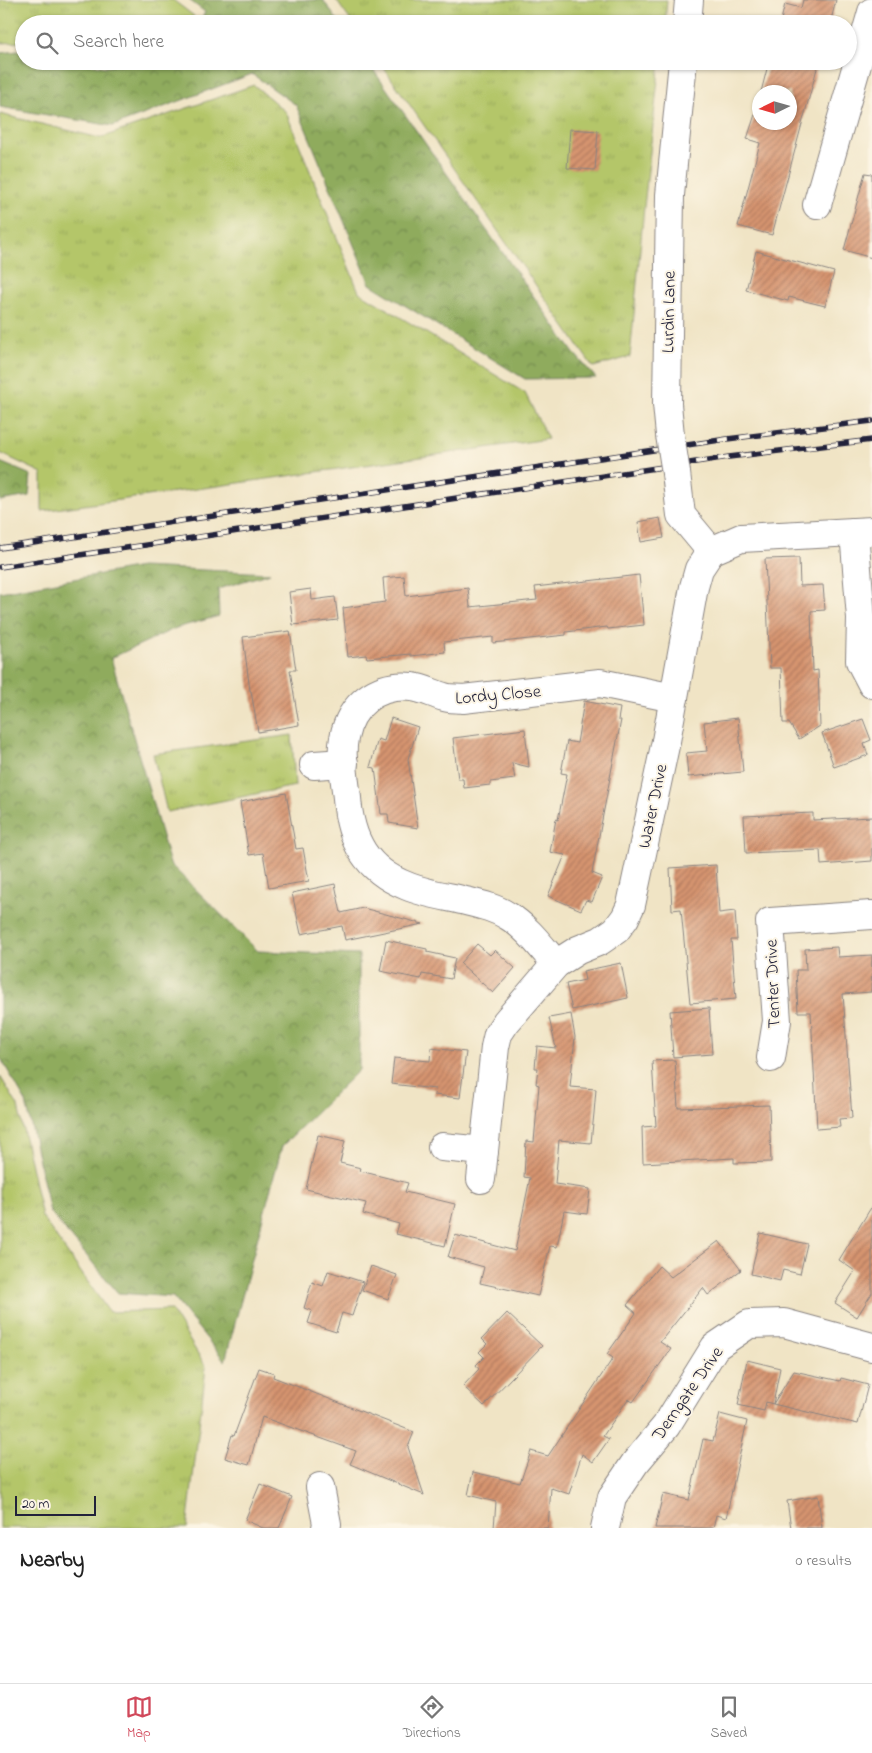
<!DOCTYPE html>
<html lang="en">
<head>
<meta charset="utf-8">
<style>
	:root { --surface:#fff; --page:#f6f6f6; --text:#222; --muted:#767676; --line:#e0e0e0; --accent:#d1495b }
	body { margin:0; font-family:"Indie Flower",sans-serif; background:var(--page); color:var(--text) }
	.compass { position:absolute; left:752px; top:85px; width:45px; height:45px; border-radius:50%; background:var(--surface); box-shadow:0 1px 4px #0004; rotate:265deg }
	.scale { position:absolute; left:15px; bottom:12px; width:81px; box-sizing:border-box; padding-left:5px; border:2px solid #22223b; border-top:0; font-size:14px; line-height:18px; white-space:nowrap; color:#22223b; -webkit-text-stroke:4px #fcf5e5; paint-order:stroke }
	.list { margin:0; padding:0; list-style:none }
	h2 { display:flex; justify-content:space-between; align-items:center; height:65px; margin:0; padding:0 20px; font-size:21px }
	h2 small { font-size:16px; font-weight:400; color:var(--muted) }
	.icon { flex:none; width:28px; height:28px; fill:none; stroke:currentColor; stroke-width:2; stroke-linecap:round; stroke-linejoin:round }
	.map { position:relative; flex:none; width:872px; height:1528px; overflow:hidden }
	.search { position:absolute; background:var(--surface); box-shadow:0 1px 4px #0004; left:15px; right:15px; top:15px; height:55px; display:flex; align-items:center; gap:12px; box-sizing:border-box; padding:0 18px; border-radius:28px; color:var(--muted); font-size:19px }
	.sheet { height:155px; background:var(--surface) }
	nav { display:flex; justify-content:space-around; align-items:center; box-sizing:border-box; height:70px; border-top:1px solid var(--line); background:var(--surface); font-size:14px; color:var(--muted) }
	nav a { display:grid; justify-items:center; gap:2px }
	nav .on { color:var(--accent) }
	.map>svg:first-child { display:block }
	.grass { fill:url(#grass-tufts); stroke:#6b7452 }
	.forest { fill:url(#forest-crowns); stroke:#58664c }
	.building { fill:url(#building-hatch) }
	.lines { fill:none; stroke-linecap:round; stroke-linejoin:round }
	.street-casing { stroke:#898380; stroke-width:30 }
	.street { stroke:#fff; stroke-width:28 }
	.rail-casing { stroke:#22223b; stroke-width:5.5 }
	.rail { stroke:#fcf5e5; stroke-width:4; stroke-dasharray:11; stroke-linecap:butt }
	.street-bridge-casing { stroke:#898380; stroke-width:30; stroke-linecap:butt }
	.street-bridge { stroke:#fff; stroke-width:28 }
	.labels { text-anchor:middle; stroke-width:4; stroke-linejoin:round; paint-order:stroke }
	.street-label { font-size:18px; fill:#22223b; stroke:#fcf5e5 }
</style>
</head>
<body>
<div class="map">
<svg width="872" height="1528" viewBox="0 0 872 1528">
	<defs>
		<pattern id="grass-tufts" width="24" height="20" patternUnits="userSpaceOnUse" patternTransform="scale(1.25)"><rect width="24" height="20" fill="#b4c669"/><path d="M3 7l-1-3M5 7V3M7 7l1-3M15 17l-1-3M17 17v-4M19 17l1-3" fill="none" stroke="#9aaa5c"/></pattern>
		<pattern id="forest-crowns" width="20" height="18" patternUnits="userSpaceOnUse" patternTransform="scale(1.25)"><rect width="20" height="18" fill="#8fab5d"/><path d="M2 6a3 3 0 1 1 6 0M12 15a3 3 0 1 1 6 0" fill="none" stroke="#748b4e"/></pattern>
		<pattern id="building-hatch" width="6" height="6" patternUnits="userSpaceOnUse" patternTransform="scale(1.25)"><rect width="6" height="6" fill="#d69470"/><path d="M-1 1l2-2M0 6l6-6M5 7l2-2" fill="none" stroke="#ad785d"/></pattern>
	</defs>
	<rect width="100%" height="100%" fill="#fcf5e5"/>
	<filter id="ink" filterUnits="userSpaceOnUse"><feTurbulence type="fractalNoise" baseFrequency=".02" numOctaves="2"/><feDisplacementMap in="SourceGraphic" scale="10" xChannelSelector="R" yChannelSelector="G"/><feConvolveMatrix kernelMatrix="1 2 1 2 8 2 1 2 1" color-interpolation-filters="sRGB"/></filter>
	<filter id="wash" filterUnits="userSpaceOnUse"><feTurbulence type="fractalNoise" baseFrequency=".0096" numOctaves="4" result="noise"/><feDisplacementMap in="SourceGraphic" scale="20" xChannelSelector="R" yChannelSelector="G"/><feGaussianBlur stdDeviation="1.12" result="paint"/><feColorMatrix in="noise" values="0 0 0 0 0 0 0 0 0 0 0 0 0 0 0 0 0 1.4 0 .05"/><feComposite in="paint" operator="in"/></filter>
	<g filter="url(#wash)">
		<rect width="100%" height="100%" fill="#f0e4c5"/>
		<!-- grass -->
		<g class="grass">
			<polygon points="0,0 173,0 194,16 188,24 24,24 24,42 0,43"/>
			<polygon points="336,0 667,0 665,24 353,24"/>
			<polygon points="379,61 660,61 644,207 630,357 593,367"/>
			<polygon points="254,85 286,112 359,292 525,393 548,439 42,511 42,473 0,453 0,114 100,138"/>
			<polygon points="292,735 295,786 167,812 153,754"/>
			<polygon points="0,1076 18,1106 42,1217 109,1312 171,1310 206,1367 187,1528 0,1528"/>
		</g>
		<!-- forest -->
		<g class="forest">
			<polygon points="189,0 323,0 340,24 199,24 205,12"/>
			<polygon points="18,51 24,52 24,61 74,61 106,67 138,61 367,61 573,352 596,378 525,379 370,284 296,105 252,74 113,126 0,107 0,53"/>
			<polygon points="0,462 31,475 29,496 0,501"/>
			<polygon points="141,567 270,573 218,589 219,616 176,628 111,658 170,864 258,951 359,955 359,1070 282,1146 225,1361 173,1297 118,1293 50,1212 26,1102 0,1057 0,592"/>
		</g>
		<g id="blocks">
			<!-- building -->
			<g class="building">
				<polygon points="803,0 836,0 830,24 780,24 785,4 801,8"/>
				<polygon points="769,61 819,61 772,235 738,226 760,143 747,139 760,99 760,122 790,122 790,92 761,92"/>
				<polygon points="570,129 598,131 595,170 567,168"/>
				<polygon points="865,173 872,174 872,258 844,250"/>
				<polygon points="756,251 834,272 825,306 789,297 788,301 746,290"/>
				<polygon points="660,518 664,538 641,542 638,522"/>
				<polygon points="799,558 800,586 823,585 825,610 811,611 813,671 818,670 820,726 799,739 789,723 783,723 781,668 770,668 765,559"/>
				<polygon points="639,575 644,625 608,629 607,627 566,632 566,635 493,643 493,637 444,642 445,652 411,656 411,654 367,658 366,655 348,657 343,608 385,602 383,578 404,576 406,596 468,588 470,607 537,600 535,587"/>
				<polygon points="311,589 312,600 335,597 338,620 293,625 289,592"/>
				<polygon points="290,631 296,670 290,670 299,725 258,732 251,691 250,691 243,637"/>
				<polygon points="584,701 620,708 618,720 621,720 592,873 602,877 592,902 586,900 581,910 548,896 565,855 550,852 556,819 558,820 567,774 561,773 567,741 577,743"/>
				<polygon points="391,718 418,727 408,759 418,828 389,823 388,814 381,814 375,768 370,767 378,739 384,741"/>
				<polygon points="738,718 743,772 688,777 686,753 707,751 704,722"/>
				<polygon points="863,719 871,740 864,743 868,755 834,767 822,733"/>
				<polygon points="525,729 529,767 512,763 515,779 490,782 490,785 464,788 463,779 458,779 453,738"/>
				<polygon points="286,793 296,849 303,848 309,881 269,888 263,853 249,855 240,802"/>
				<polygon points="813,813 813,820 872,817 872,861 821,865 820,850 746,853 744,816"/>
				<polygon points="716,865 719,913 735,911 737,940 731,940 736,999 690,1003 681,909 672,910 670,868"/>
				<polygon points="335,884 341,913 363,908 423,924 345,940 342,926 301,934 292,893"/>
				<polygon points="386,940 427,949 427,952 455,958 451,979 422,974 421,979 380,971"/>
				<polygon points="477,944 490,955 495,950 515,968 493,993 460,963"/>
				<polygon points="837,947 838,957 872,955 871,992 843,994 852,1118 839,1119 840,1127 817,1129 811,1012 798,1012 796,970 806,970 805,949"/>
				<polygon points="621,963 628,998 572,1010 566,984 585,980 583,971"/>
				<polygon points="709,1008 712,1054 673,1057 670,1011"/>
				<polygon points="571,1014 575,1037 570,1087 596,1089 594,1113 591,1143 559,1140 555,1184 590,1189 587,1214 564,1211 557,1247 550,1246 538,1296 480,1283 484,1267 448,1257 455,1235 515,1251 530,1178 524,1177 526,1141 534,1142 539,1085 536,1084 538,1068 535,1068 537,1046 556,1048 549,1018"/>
				<polygon points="431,1048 466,1052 460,1098 434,1095 435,1089 391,1084 394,1058 430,1061"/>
				<polygon points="675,1060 678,1108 769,1105 771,1162 734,1163 734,1158 643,1163 642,1127 656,1126 652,1061"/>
				<polygon points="318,1135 345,1141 340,1163 361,1168 360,1171 408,1183 405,1192 455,1204 445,1246 396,1234 399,1224 363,1214 366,1203 306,1189"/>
				<polygon points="872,1206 872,1293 857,1317 835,1303 855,1271 839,1260"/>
				<polygon points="760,1233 807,1244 800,1274 783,1270 780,1281 751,1274"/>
				<polygon points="719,1241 741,1270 708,1295 703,1288 660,1342 671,1349 633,1402 628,1399 603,1436 609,1439 593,1462 582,1454 569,1494 551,1488 548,1528 494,1528 496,1502 468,1495 473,1472 520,1483 531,1451 548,1456 613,1358 607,1354 636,1313 627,1305 659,1266 671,1277"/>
				<polygon points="371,1266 397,1275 388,1299 362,1290"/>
				<polygon points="328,1271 363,1282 352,1316 342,1313 336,1332 308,1323 312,1311 304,1308 312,1282 323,1286"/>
				<polygon points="507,1313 542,1346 484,1406 463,1386 479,1369 476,1365 484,1357 479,1352 487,1344 482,1339"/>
				<polygon points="747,1360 780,1368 773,1404 766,1402 764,1411 738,1405"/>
				<polygon points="259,1368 274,1373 273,1377 414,1432 408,1447 424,1495 350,1464 356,1451 262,1417 249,1465 225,1458 232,1435 234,1436"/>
				<polygon points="794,1371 840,1381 841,1378 868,1385 858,1424 773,1404"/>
				<polygon points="720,1414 747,1421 726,1518 716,1515 713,1528 655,1528 663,1494 689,1500 703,1439 713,1441"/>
				<polygon points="260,1484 292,1497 279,1528 263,1528 245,1520"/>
				<polygon points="818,1496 822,1528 791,1528 787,1501"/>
			</g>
		</g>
	</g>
	<g filter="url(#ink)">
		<use href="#blocks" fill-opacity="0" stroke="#898380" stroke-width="1"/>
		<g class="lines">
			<!-- street casing -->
			<g class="street-casing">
				<g id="street">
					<polyline points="687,24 689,0"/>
					<polyline points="817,205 872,12"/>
					<polyline points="670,435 667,404 670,195 683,61"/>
					<polyline points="676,473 681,515 711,551"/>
					<polyline points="854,532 861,618 860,661 872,684"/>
					<polyline points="314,765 344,763"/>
					<path d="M556,964C542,948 527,927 508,916C494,907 478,904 462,900C444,896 424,893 407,886C366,870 350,840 347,798C345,780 340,757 344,738C350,705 377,683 412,687C423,688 433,694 444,697C450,699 457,698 463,699L600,683L674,698"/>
					<polyline points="771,1058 777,1021 770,922 872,915"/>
					<polyline points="442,1147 484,1151 481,1179"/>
					<polyline points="484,1151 495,1047 498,1034 506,1022 556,964 578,950 600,941 616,930 625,918 631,905 666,741 694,587 699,569 711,551 741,538 872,531"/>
					<polyline points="320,1487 327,1524 326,1528"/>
					<polyline points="605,1528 612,1497 635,1463 666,1426 715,1347 749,1324 784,1323 872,1347"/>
				</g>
			</g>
			<!-- street -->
			<use href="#street" class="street"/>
			<!-- rail casing -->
			<g class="rail-casing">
				<g id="rail">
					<polyline points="0,548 727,439 872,421"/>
					<polyline points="0,567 729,457 872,440"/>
				</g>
			</g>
			<!-- rail -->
			<use href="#rail" class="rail"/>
			<!-- street-bridge casing -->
			<g class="street-bridge-casing">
				<polyline id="street-bridge" points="670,435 676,473"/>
			</g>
			<!-- street-bridge -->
			<use href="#street-bridge" class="street-bridge"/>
		</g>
	</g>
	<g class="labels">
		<!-- street labels -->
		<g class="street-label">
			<text transform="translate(668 312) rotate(-89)" y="6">Lurdin Lane</text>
			<text transform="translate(498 694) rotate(-5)" y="6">Lordy Close</text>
			<text transform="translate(652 806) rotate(-78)" y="6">Water Drive</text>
			<text transform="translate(772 984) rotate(-92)" y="6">Tenter Drive</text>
			<text transform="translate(687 1393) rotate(-55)" y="6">Derngate Drive</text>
		</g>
	</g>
</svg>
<svg class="compass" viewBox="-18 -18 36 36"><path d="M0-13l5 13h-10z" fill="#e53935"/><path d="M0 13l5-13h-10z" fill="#767676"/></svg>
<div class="scale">20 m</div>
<div class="search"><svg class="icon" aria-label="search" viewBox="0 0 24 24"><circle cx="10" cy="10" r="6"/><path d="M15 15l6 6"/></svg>Search here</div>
</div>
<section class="sheet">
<h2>Nearby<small>0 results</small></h2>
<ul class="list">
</ul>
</section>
<nav>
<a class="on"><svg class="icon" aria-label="map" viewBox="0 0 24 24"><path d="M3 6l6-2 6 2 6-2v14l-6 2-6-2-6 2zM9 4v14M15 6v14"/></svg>Map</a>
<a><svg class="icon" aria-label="directions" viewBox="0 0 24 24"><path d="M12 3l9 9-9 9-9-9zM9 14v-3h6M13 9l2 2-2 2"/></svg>Directions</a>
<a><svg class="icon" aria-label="saved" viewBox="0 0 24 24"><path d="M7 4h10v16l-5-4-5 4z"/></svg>Saved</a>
</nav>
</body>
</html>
